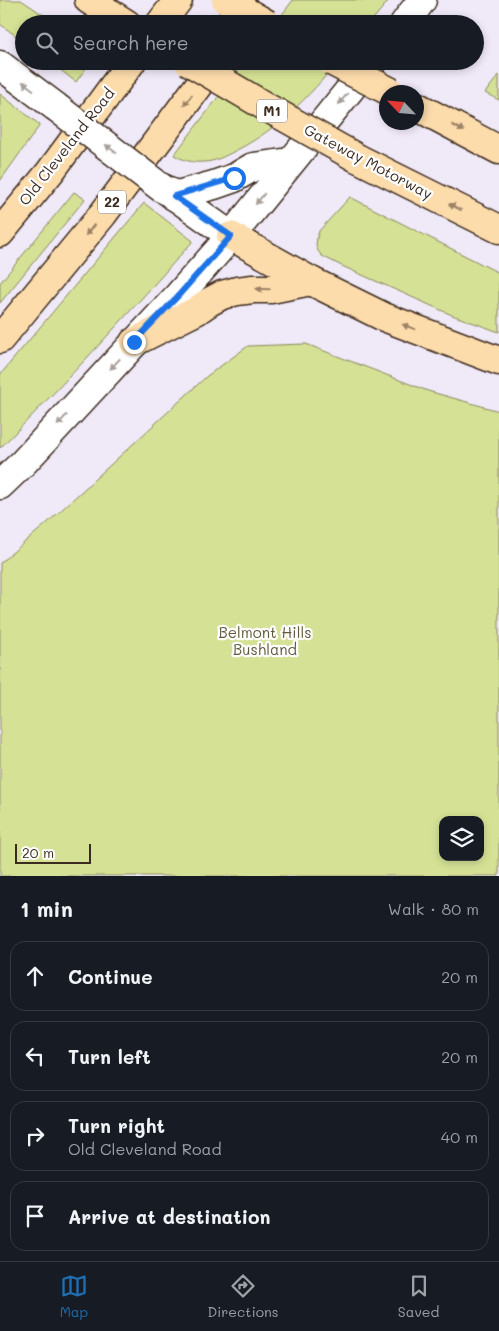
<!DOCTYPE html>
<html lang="en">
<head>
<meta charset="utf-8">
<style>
	:root { --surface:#171b24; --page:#242831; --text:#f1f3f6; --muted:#9ea1a6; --line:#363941; --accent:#1f6fb2 }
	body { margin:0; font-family:Mali,sans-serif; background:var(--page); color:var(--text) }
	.controls { position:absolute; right:15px; bottom:15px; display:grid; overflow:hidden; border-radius:10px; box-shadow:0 2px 8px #0003 }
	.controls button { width:45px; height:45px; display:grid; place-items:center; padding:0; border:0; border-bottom:1px solid var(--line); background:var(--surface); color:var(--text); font:25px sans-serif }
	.compass { position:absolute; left:379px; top:85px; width:45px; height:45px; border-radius:50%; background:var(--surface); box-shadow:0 2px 8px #0003; rotate:296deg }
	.scale { position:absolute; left:15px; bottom:12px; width:76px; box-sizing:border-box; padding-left:5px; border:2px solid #3b2a1e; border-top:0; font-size:14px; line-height:18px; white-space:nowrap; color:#3b2a1e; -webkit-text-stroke:4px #fff; paint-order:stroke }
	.stop { position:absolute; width:15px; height:15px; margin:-11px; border:4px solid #1a73e8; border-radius:50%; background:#fff }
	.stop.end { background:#1a73e8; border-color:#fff; box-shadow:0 1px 5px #0008 }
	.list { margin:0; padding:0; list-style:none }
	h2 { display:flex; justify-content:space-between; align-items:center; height:65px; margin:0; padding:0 20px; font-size:21px }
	h2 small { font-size:16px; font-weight:400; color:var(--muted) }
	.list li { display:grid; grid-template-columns:32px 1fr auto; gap:15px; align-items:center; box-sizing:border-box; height:70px; margin:0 10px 10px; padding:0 10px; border:1px solid var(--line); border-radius:15px }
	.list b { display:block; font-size:19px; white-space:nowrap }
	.list p { margin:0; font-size:16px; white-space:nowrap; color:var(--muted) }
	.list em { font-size:16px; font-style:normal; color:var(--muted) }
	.icon { flex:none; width:28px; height:28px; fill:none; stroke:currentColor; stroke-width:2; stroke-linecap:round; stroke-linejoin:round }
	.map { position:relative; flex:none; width:499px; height:876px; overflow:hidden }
	.search { position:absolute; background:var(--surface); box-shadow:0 2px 8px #0003; left:15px; right:15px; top:15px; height:55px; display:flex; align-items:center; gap:12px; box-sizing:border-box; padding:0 18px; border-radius:28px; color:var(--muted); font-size:19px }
	.sheet { height:385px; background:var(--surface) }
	nav { display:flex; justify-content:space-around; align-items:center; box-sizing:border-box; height:70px; border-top:1px solid var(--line); background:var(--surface); font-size:14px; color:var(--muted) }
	nav a { display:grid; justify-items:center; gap:2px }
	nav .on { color:var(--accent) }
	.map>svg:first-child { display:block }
	.green { fill:#d5e295; stroke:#88865a; fill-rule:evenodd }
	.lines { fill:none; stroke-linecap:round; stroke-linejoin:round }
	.secondary-casing { stroke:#3b2a1e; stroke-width:31 }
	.highway-casing { stroke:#3b2a1e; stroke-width:31 }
	.secondary { stroke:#fff; stroke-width:28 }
	.highway { stroke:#fddcac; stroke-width:28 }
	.secondary-bridge-casing { stroke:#3b2a1e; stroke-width:31; stroke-linecap:butt }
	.highway-bridge-casing { stroke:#3b2a1e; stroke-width:31; stroke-linecap:butt }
	.secondary-bridge { stroke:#fff; stroke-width:28 }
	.highway-bridge { stroke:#fddcac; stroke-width:28 }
	.oneway { fill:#a79f9a }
	.oneway2 { fill:#9c8365 }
	.route { stroke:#1a73e8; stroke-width:6 }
	.labels { text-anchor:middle; stroke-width:4.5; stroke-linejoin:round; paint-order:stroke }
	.shield { fill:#fff; stroke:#766a62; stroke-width:1 }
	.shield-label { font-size:14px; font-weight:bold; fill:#3b2a1e }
	.street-label { font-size:15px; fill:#3b2a1e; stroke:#fff }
	.park-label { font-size:15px; fill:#62583c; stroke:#fff }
</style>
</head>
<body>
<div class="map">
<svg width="499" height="876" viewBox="0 0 499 876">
	<rect width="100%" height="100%" fill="#f0e9f8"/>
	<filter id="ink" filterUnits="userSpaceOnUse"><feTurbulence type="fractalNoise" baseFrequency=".02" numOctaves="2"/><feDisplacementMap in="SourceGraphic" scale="10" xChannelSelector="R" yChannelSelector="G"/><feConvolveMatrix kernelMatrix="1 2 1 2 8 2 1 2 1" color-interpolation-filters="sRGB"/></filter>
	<g filter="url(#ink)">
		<!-- green -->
		<g class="green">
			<polygon points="0,0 21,0 57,24 24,24 24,42 0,24"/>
			<polygon points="293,0 389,0 369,24 275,24"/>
			<polygon points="49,61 91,61 76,82"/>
			<path d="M246,61H338C309,97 277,130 235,151C225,156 215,162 203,162C192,163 183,160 174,155Z"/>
			<polygon points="499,75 499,100 485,93"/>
			<polygon points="0,94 40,125 0,181"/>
			<polygon points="74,192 85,199 0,303 0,283"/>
			<polygon points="350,197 499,273 499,332 452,315 342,266 322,256 318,251 316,245 317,238 319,231"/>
			<path d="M144,203L193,241C130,312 67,381 0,448V375Z"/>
			<path d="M306,344L428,391L499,411V876H0V563L45,525L207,376L248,346ZM443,820H480V857H443Z"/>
		</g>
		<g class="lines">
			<!-- secondary casing -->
			<g class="secondary-casing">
				<g id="secondary">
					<polyline points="404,24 422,0"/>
					<polyline points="0,65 56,107"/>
					<polyline points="165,189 231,236"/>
					<polyline points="174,196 214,185 234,178 253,167 290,162"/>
					<polyline points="0,485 22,464 178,296 231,236 373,61"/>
				</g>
			</g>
			<!-- highway casing -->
			<g class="highway-casing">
				<g id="highway">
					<polyline points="89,0 127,24"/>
					<polyline points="160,24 178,0"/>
					<polyline points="416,106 499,150"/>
					<polyline points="357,158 499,229"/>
					<polyline points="0,233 50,172 132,61"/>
					<polyline points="231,236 311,281 384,317 499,361"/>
					<polyline points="0,339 103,214 217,61"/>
					<polyline points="134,342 196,311 209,302 222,295 237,291 253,289 271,289 311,281"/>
				</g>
			</g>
			<!-- secondary -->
			<use href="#secondary" class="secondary"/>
			<!-- highway -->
			<use href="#highway" class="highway"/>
			<!-- secondary-bridge casing -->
			<g class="secondary-bridge-casing">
				<polyline id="secondary-bridge" points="56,107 163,189"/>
			</g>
			<!-- highway-bridge casing -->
			<g class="highway-bridge-casing">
				<g id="highway-bridge">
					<polyline points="226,0 267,24"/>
					<polyline points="188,61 268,108 357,158"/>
					<polyline points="331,61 391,92"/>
				</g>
			</g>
			<!-- secondary-bridge -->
			<use href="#secondary-bridge" class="secondary-bridge"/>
			<!-- highway-bridge -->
			<use href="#highway-bridge" class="highway-bridge"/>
		</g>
		<!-- one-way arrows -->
		<defs><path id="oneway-solid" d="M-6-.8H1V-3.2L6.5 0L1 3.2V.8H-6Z" transform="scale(1.25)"/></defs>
		<g class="oneway">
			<use href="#oneway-solid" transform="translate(28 86) rotate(-143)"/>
			<use href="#oneway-solid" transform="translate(343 99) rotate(129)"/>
			<use href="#oneway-solid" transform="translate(111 149) rotate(-143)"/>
			<use href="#oneway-solid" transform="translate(260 199) rotate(129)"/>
			<use href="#oneway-solid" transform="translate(115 364) rotate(133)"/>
			<use href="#oneway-solid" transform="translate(62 420) rotate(133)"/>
		</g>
		<g class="oneway2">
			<use href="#oneway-solid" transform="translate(188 100) rotate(127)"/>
			<use href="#oneway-solid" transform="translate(458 128) rotate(28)"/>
			<use href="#oneway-solid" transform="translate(455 207) rotate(-153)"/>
			<use href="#oneway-solid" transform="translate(90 230) rotate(129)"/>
			<use href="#oneway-solid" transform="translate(263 289) rotate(-179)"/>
			<use href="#oneway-solid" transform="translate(409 327) rotate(-159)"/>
		</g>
	</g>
	<g class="lines" filter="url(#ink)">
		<!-- route -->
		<polyline class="route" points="134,342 178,296 231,236 174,196 234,178"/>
	</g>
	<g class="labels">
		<!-- shield labels -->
		<g class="shield">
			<rect x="257" y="99.5" width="30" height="23" rx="4"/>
			<rect x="98" y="190.5" width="28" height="23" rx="4"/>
		</g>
		<g class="shield-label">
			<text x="272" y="116">M1</text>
			<text x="112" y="207">22</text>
		</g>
		<!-- street labels -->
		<g class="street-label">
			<text transform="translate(67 147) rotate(-52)" y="5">Old Cleveland Road</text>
			<text transform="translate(368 162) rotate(28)" y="5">Gateway Motorway</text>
		</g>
		<!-- park labels -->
		<g class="park-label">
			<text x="265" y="638">Belmont Hills<tspan x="265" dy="17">Bushland</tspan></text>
		</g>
	</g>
</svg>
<div class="controls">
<button><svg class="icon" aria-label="layers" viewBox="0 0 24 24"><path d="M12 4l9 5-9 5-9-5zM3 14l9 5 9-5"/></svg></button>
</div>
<svg class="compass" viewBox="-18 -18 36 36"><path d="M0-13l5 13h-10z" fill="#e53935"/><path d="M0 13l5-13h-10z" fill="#9ea1a6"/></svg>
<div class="scale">20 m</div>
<div class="stop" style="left:234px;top:178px"></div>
<div class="stop end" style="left:134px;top:342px"></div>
<div class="search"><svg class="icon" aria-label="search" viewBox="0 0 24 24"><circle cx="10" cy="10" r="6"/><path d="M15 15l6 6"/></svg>Search here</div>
</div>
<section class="sheet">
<h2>1 min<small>Walk · 80 m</small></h2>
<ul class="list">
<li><svg class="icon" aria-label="ahead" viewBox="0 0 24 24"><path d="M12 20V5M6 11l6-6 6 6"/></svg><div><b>Continue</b></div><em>20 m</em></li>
<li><svg class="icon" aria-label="left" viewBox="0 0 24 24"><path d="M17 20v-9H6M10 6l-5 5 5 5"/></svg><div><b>Turn left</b></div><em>20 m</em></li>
<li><svg class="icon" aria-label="right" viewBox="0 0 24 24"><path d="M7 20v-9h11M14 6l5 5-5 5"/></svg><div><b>Turn right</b><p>Old Cleveland Road</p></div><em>40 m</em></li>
<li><svg class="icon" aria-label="arrive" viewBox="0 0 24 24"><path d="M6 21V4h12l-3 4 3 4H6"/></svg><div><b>Arrive at destination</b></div></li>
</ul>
</section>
<nav>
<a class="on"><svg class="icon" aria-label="map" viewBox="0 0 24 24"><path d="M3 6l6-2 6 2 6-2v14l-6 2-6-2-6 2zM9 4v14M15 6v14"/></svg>Map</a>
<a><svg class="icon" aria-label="directions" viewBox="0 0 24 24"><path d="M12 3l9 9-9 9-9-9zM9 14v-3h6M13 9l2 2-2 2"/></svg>Directions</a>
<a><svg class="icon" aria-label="saved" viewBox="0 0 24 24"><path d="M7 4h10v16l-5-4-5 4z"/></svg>Saved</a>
</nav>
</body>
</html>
